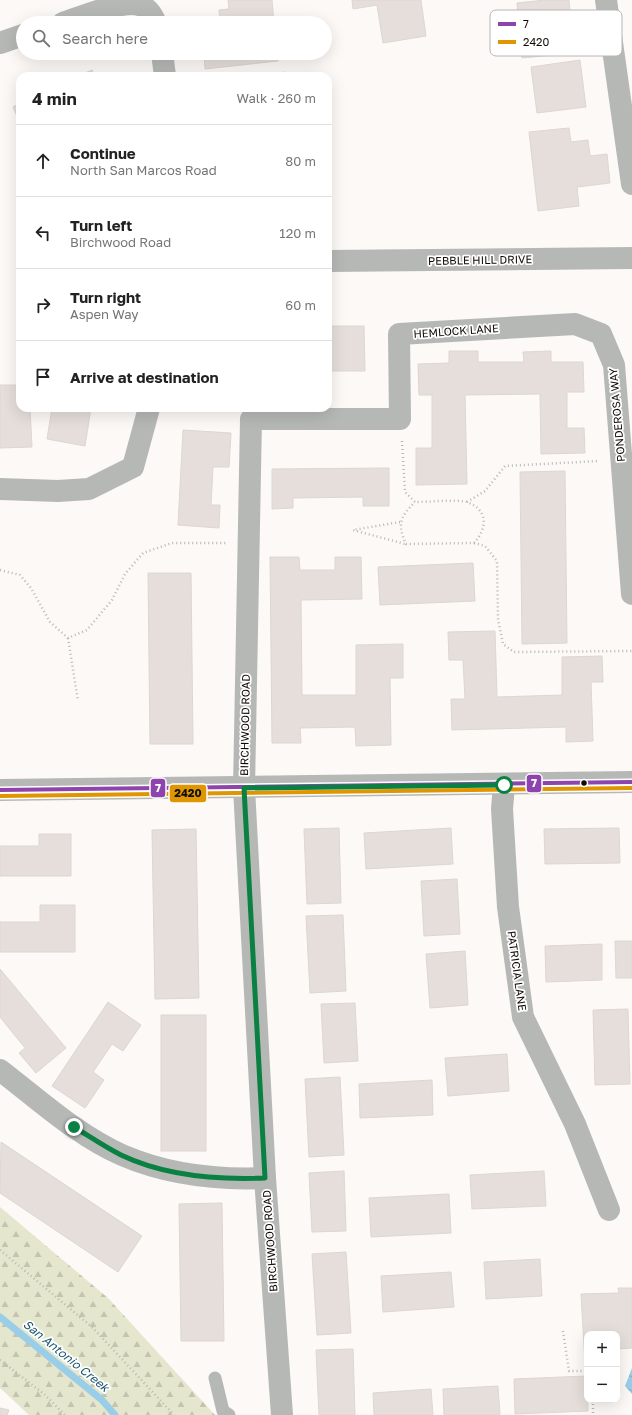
<!DOCTYPE html>
<html lang="en">
<head>
<meta charset="utf-8">
<style>
	:root { --surface:#fff; --page:#f2f2f2; --text:#222; --muted:#767676; --line:#e0e0e0 }
	body { margin:0; font-family:"Golos Text",sans-serif; background:var(--page); color:var(--text) }
	.controls { position:absolute; right:12px; bottom:12px; display:grid; overflow:hidden; border-radius:8px; box-shadow:0 4px 16px #0002 }
	.controls button { width:36px; height:36px; display:grid; place-items:center; padding:0; border:0; border-bottom:1px solid var(--line); background:var(--surface); color:var(--text); font:20px sans-serif }
	.stop { position:absolute; width:12px; height:12px; margin:-9px; border:3px solid #0b8043; border-radius:50%; background:#fff }
	.stop.end { background:#0b8043; border-color:#fff; box-shadow:0 1px 4px #0008 }
	.list { margin:0; padding:0; list-style:none }
	h2 { display:flex; justify-content:space-between; align-items:center; height:52px; margin:0; padding:0 16px; font-size:17px }
	h2 small { font-size:13px; font-weight:400; color:var(--muted) }
	.list li { display:grid; grid-template-columns:26px 1fr auto; gap:12px; align-items:center; box-sizing:border-box; height:72px; padding:0 16px; border-top:1px solid var(--line) }
	.list b { display:block; font-size:15px; white-space:nowrap }
	.list p { margin:0; font-size:13px; white-space:nowrap; color:var(--muted) }
	.list em { font-size:13px; font-style:normal; color:var(--muted) }
	.icon { flex:none; width:22px; height:22px; fill:none; stroke:currentColor; stroke-width:2; stroke-linecap:round; stroke-linejoin:round }
	.map { position:relative; flex:none; width:632px; height:1415px; overflow:hidden }
	.search { position:absolute; background:var(--surface); box-shadow:0 4px 16px #0002; left:16px; top:16px; width:316px; height:44px; display:flex; align-items:center; gap:10px; box-sizing:border-box; padding:0 14px; border-radius:22px; color:var(--muted); font-size:15px }
	.panel { position:absolute; background:var(--surface); box-shadow:0 4px 16px #0002; left:16px; top:72px; width:316px; height:340px; border-radius:12px }
	.map>svg:first-child { display:block }
	.forest { fill:url(#forest-firs) }
	.water { fill:url(#water-ripples) }
	.lines { fill:none; stroke-linecap:round; stroke-linejoin:round }
	.stream { stroke:#9acee8; stroke-width:7 }
	.building { fill:#e5deda; stroke:#ddd6d2 }
	.path { stroke:#b9b8b6; stroke-width:2.5; stroke-dasharray:1 3; stroke-linecap:butt }
	.service { stroke:#b6b8b6; stroke-width:13 }
	.minor { stroke:#b6b8b6; stroke-width:22 }
	.tertiary { stroke:#b6b8b6; stroke-width:22 }
	.bus-1-casing { stroke:#fff; stroke-width:7 }
	.bus-2-casing { stroke:#fff; stroke-width:7 }
	.bus-1 { stroke:#8e44ad; stroke-width:4 }
	.bus-2 { stroke:#e09600; stroke-width:4 }
	.route { stroke:#0b8043; stroke-width:5 }
	.bus-dot { fill:#110904; stroke:#fff; stroke-width:1.5 }
	.labels { text-anchor:middle; stroke-width:3.5; stroke-linejoin:round; paint-order:stroke }
	.street-label { font-size:11px; fill:#110904; stroke:#fff }
	.water-label { font-size:12px; font-style:italic; fill:#1c5772; stroke:#fff }
	.key { fill:#fff; stroke:#b8b5b4; stroke-width:1 }
	.key-label { font-size:11px; fill:#110904 }
	.line-badge { stroke:#fff; stroke-width:1.5 }
	.badge-label { font-size:11px; text-anchor:middle; font-weight:bold; fill:#fff }
	.pale-badge-label { font-size:11px; text-anchor:middle; font-weight:bold; fill:#111 }
</style>
</head>
<body>
<div class="map">
<svg width="632" height="1415" viewBox="0 0 632 1415">
	<defs>
		<pattern id="forest-firs" width="22" height="20" patternUnits="userSpaceOnUse"><rect width="22" height="20" fill="#e4e7cd"/><path d="M5 1l3.5 6h-7zM16 11l3.5 6h-7z" fill="#c3c5ae"/></pattern>
		<pattern id="water-ripples" width="26" height="14" patternUnits="userSpaceOnUse"><rect width="26" height="14" fill="#9acee8"/><path d="M2 4q2-2 4 0t4 0M15 11q2-2 4 0t4 0" fill="none" stroke="#84b0c5"/></pattern>
	</defs>
	<rect width="100%" height="100%" fill="#fcf9f7"/>
	<!-- forest -->
	<polygon class="forest" points="0,1207 108,1298 215,1415 29,1415 0,1388"/>
	<!-- water -->
	<polygon class="water" points="632,1368 632,1394 625,1386"/>
	<g class="lines">
		<!-- stream -->
		<polyline class="stream" points="0,1317 102,1400 115,1415"/>
	</g>
	<!-- building -->
	<g class="building">
		<polygon points="228,0 272,0 274,23 220,23 219,10 229,9"/>
		<polygon points="352,0 421,0 426,36 383,43 377,5 353,9"/>
		<polygon points="545,0 569,0 574,53 522,58 517,3"/>
		<polygon points="204,53 277,53 278,61 205,69"/>
		<polygon points="580,60 586,107 537,113 531,67"/>
		<polygon points="92,70 95,76 78,76"/>
		<polygon points="286,72 287,76 251,76"/>
		<polygon points="20,103 20,123 13,107"/>
		<polygon points="569,128 571,142 588,140 590,156 607,154 610,183 577,187 579,206 538,211 529,132"/>
		<polygon points="328,326 364,326 365,371 328,371"/>
		<polygon points="449,351 478,351 478,362 524,362 523,352 551,351 551,362 583,362 584,392 567,392 567,428 584,428 585,453 541,454 540,394 465,395 467,484 416,485 416,448 432,448 432,395 419,395 418,364 449,363"/>
		<polygon points="0,385 20,385 20,408 30,408 32,447 0,448"/>
		<polygon points="52,408 91,408 85,446 47,439"/>
		<polygon points="183,430 231,433 229,467 213,467 211,505 220,505 219,528 178,525"/>
		<polygon points="389,468 389,506 363,506 363,497 293,498 293,508 272,509 272,469"/>
		<polygon points="565,471 567,643 522,644 520,472"/>
		<polygon points="270,557 299,557 300,570 335,570 335,557 361,557 362,599 301,600 302,695 356,695 356,645 403,644 403,678 390,678 391,745 356,746 355,727 300,728 301,743 272,743"/>
		<polygon points="473,563 475,601 380,605 378,567"/>
		<polygon points="148,573 191,573 193,744 150,744"/>
		<polygon points="495,631 497,697 562,695 562,657 602,656 603,682 591,682 593,741 566,742 566,727 452,730 451,699 465,699 463,660 449,660 448,632"/>
		<polygon points="339,828 341,903 307,904 304,829"/>
		<polygon points="451,828 453,864 366,869 364,833"/>
		<polygon points="619,828 620,863 545,864 544,829"/>
		<polygon points="196,829 199,998 155,999 152,830"/>
		<polygon points="39,834 71,834 71,876 0,876 0,846 39,846"/>
		<polygon points="457,879 460,934 424,936 421,881"/>
		<polygon points="40,905 75,905 75,952 0,952 0,922 40,922"/>
		<polygon points="343,915 346,991 310,993 306,916"/>
		<polygon points="615,941 632,941 632,978 616,978"/>
		<polygon points="602,944 602,980 546,982 545,946"/>
		<polygon points="465,951 468,1005 430,1008 426,954"/>
		<polygon points="0,969 66,1048 36,1073 19,1053 25,1048 0,1017"/>
		<polygon points="108,1002 141,1025 123,1051 112,1044 93,1072 104,1080 85,1108 52,1086"/>
		<polygon points="355,1003 358,1061 324,1063 321,1004"/>
		<polygon points="628,1009 630,1084 595,1085 593,1010"/>
		<rect x="161" y="1015" width="45" height="136"/>
		<polygon points="507,1054 509,1091 448,1096 445,1058"/>
		<polygon points="340,1077 344,1155 309,1157 305,1079"/>
		<polygon points="432,1080 433,1115 360,1118 359,1084"/>
		<polygon points="1,1142 142,1236 118,1272 0,1193"/>
		<polygon points="344,1171 346,1231 312,1232 309,1173"/>
		<polygon points="544,1171 546,1206 472,1209 470,1175"/>
		<polygon points="449,1194 451,1233 371,1237 369,1198"/>
		<polygon points="222,1203 224,1341 181,1341 179,1204"/>
		<polygon points="346,1252 351,1333 317,1335 312,1254"/>
		<polygon points="540,1259 542,1296 486,1299 484,1262"/>
		<polygon points="451,1272 454,1307 383,1312 381,1276"/>
		<polygon points="618,1288 632,1288 632,1348 617,1349 617,1334 587,1334 587,1363 585,1363 581,1294 619,1293"/>
		<polygon points="353,1349 355,1415 319,1415 316,1350"/>
		<polygon points="587,1376 588,1411 515,1414 514,1379"/>
		<polygon points="498,1386 500,1415 444,1415 443,1389"/>
		<polygon points="431,1389 433,1415 374,1415 373,1393"/>
		<polygon points="0,1408 9,1410 7,1415 0,1415"/>
	</g>
	<g class="lines">
		<!-- path -->
		<g class="path">
			<path d="M402,441L405,492L415,502C427,502 458,499 467,502C489,510 487,529 474,543L406,544C397,524 400,517 415,502"/>
			<polyline points="467,502 485,491 505,466 599,461"/>
			<polyline points="400,522 353,530 405,544"/>
			<polyline points="474,543 485,546 497,561 498,619 503,644 514,652 632,651"/>
			<polyline points="0,570 20,575 31,588 50,622 68,638 87,630 112,600 125,574 143,553 172,543 228,543"/>
			<polyline points="68,638 78,701"/>
			<polyline points="0,1250 93,1328 174,1415"/>
			<polyline points="563,1331 569,1371 587,1371"/>
			<polyline points="0,1360 44,1394 65,1415"/>
			<polyline points="593,1400 593,1415"/>
		</g>
		<!-- service -->
		<polyline class="service" points="215,1378 223,1411 229,1415"/>
		<!-- minor -->
		<g class="minor">
			<polyline points="606,0 632,184"/>
			<path d="M63,23C81,17 121,0 139,5C149,8 152,15 156,23"/>
			<polyline points="0,43 23,35"/>
			<polyline points="162,53 165,76"/>
			<polyline points="328,261 632,258"/>
			<polyline points="0,489 58,491 89,489 133,467 149,408"/>
			<polyline points="504,785 502,809 508,907 523,1017 575,1124 609,1210"/>
			<path d="M0,1070C38,1099 78,1136 122,1155C168,1175 216,1180 265,1178"/>
			<polyline points="282,1415 265,1178 244,788 251,419 400,419 399,334 575,324 601,334 614,365 632,594"/>
		</g>
		<!-- tertiary -->
		<polyline class="tertiary" points="0,790 632,782"/>
		<!-- bus-1 casing -->
		<g class="bus-1-casing">
			<polyline id="bus-1" points="0,790 632,782"/>
		</g>
		<!-- bus-2 casing -->
		<g class="bus-2-casing">
			<polyline id="bus-2" points="0,796 632,788"/>
		</g>
		<!-- bus-1 -->
		<use href="#bus-1" class="bus-1"/>
		<!-- bus-2 -->
		<use href="#bus-2" class="bus-2"/>
	</g>
	<g class="lines">
		<!-- route -->
		<path class="route" d="M74,1127C89,1136 105,1147 121,1155C165,1176 218,1180 265,1178L244,788L504,785"/>
	</g>
	<!-- markers -->
	<circle class="bus-dot" cx="584" cy="783" r="3.5"/>
	<g class="labels">
		<!-- street labels -->
		<g class="street-label">
			<text transform="translate(480 260) rotate(-1)" y="4">PEBBLE HILL DRIVE</text>
			<text transform="translate(456 331) rotate(-4)" y="4">HEMLOCK LANE</text>
			<text transform="translate(617 415) rotate(-95)" y="4">PONDEROSA WAY</text>
			<text transform="translate(245 725) rotate(-89)" y="4">BIRCHWOOD ROAD</text>
			<text transform="translate(517 971) rotate(82)" y="4">PATRICIA LANE</text>
			<text transform="translate(270 1241) rotate(-94)" y="4">BIRCHWOOD ROAD</text>
		</g>
		<!-- water labels -->
		<g class="water-label">
			<text transform="translate(66 1356) rotate(39)" y="4">San Antonio Creek</text>
		</g>
	</g>
	<!-- legend -->
	<rect x="490" y="10" width="132" height="46" rx="6" class="key"/>
	<rect x="498" y="22" width="18" height="4" fill="#8e44ad"/>
	<rect x="498" y="40" width="18" height="4" fill="#e09600"/>
	<g class="key-label">
		<text x="523" y="28">7</text>
		<text x="523" y="46">2420</text>
	</g>
	<g class="line-badge">
		<rect x="526" y="774" width="16" height="19" rx="4" fill="#8e44ad"/>
		<rect x="150" y="778" width="16" height="20" rx="4" fill="#8e44ad"/>
		<rect x="169" y="784" width="38" height="19" rx="4" fill="#e09600"/>
	</g>
	<g class="badge-label">
		<text x="534" y="787">7</text>
		<text x="158" y="792">7</text>
	</g>
	<g class="pale-badge-label">
		<text x="188" y="797">2420</text>
	</g>
</svg>
<div class="controls">
<button>+</button>
<button>−</button>
</div>
<div class="stop" style="left:504px;top:785px"></div>
<div class="stop end" style="left:74px;top:1127px"></div>
<div class="search"><svg class="icon" aria-label="search" viewBox="0 0 24 24"><circle cx="10" cy="10" r="6"/><path d="M15 15l6 6"/></svg>Search here</div>
<section class="panel">
<h2>4 min<small>Walk · 260 m</small></h2>
<ul class="list">
<li><svg class="icon" aria-label="ahead" viewBox="0 0 24 24"><path d="M12 20V5M6 11l6-6 6 6"/></svg><div><b>Continue</b><p>North San Marcos Road</p></div><em>80 m</em></li>
<li><svg class="icon" aria-label="left" viewBox="0 0 24 24"><path d="M17 20v-9H6M10 6l-5 5 5 5"/></svg><div><b>Turn left</b><p>Birchwood Road</p></div><em>120 m</em></li>
<li><svg class="icon" aria-label="right" viewBox="0 0 24 24"><path d="M7 20v-9h11M14 6l5 5-5 5"/></svg><div><b>Turn right</b><p>Aspen Way</p></div><em>60 m</em></li>
<li><svg class="icon" aria-label="arrive" viewBox="0 0 24 24"><path d="M6 21V4h12l-3 4 3 4H6"/></svg><div><b>Arrive at destination</b></div></li>
</ul>
</section>
</div>
</body>
</html>
